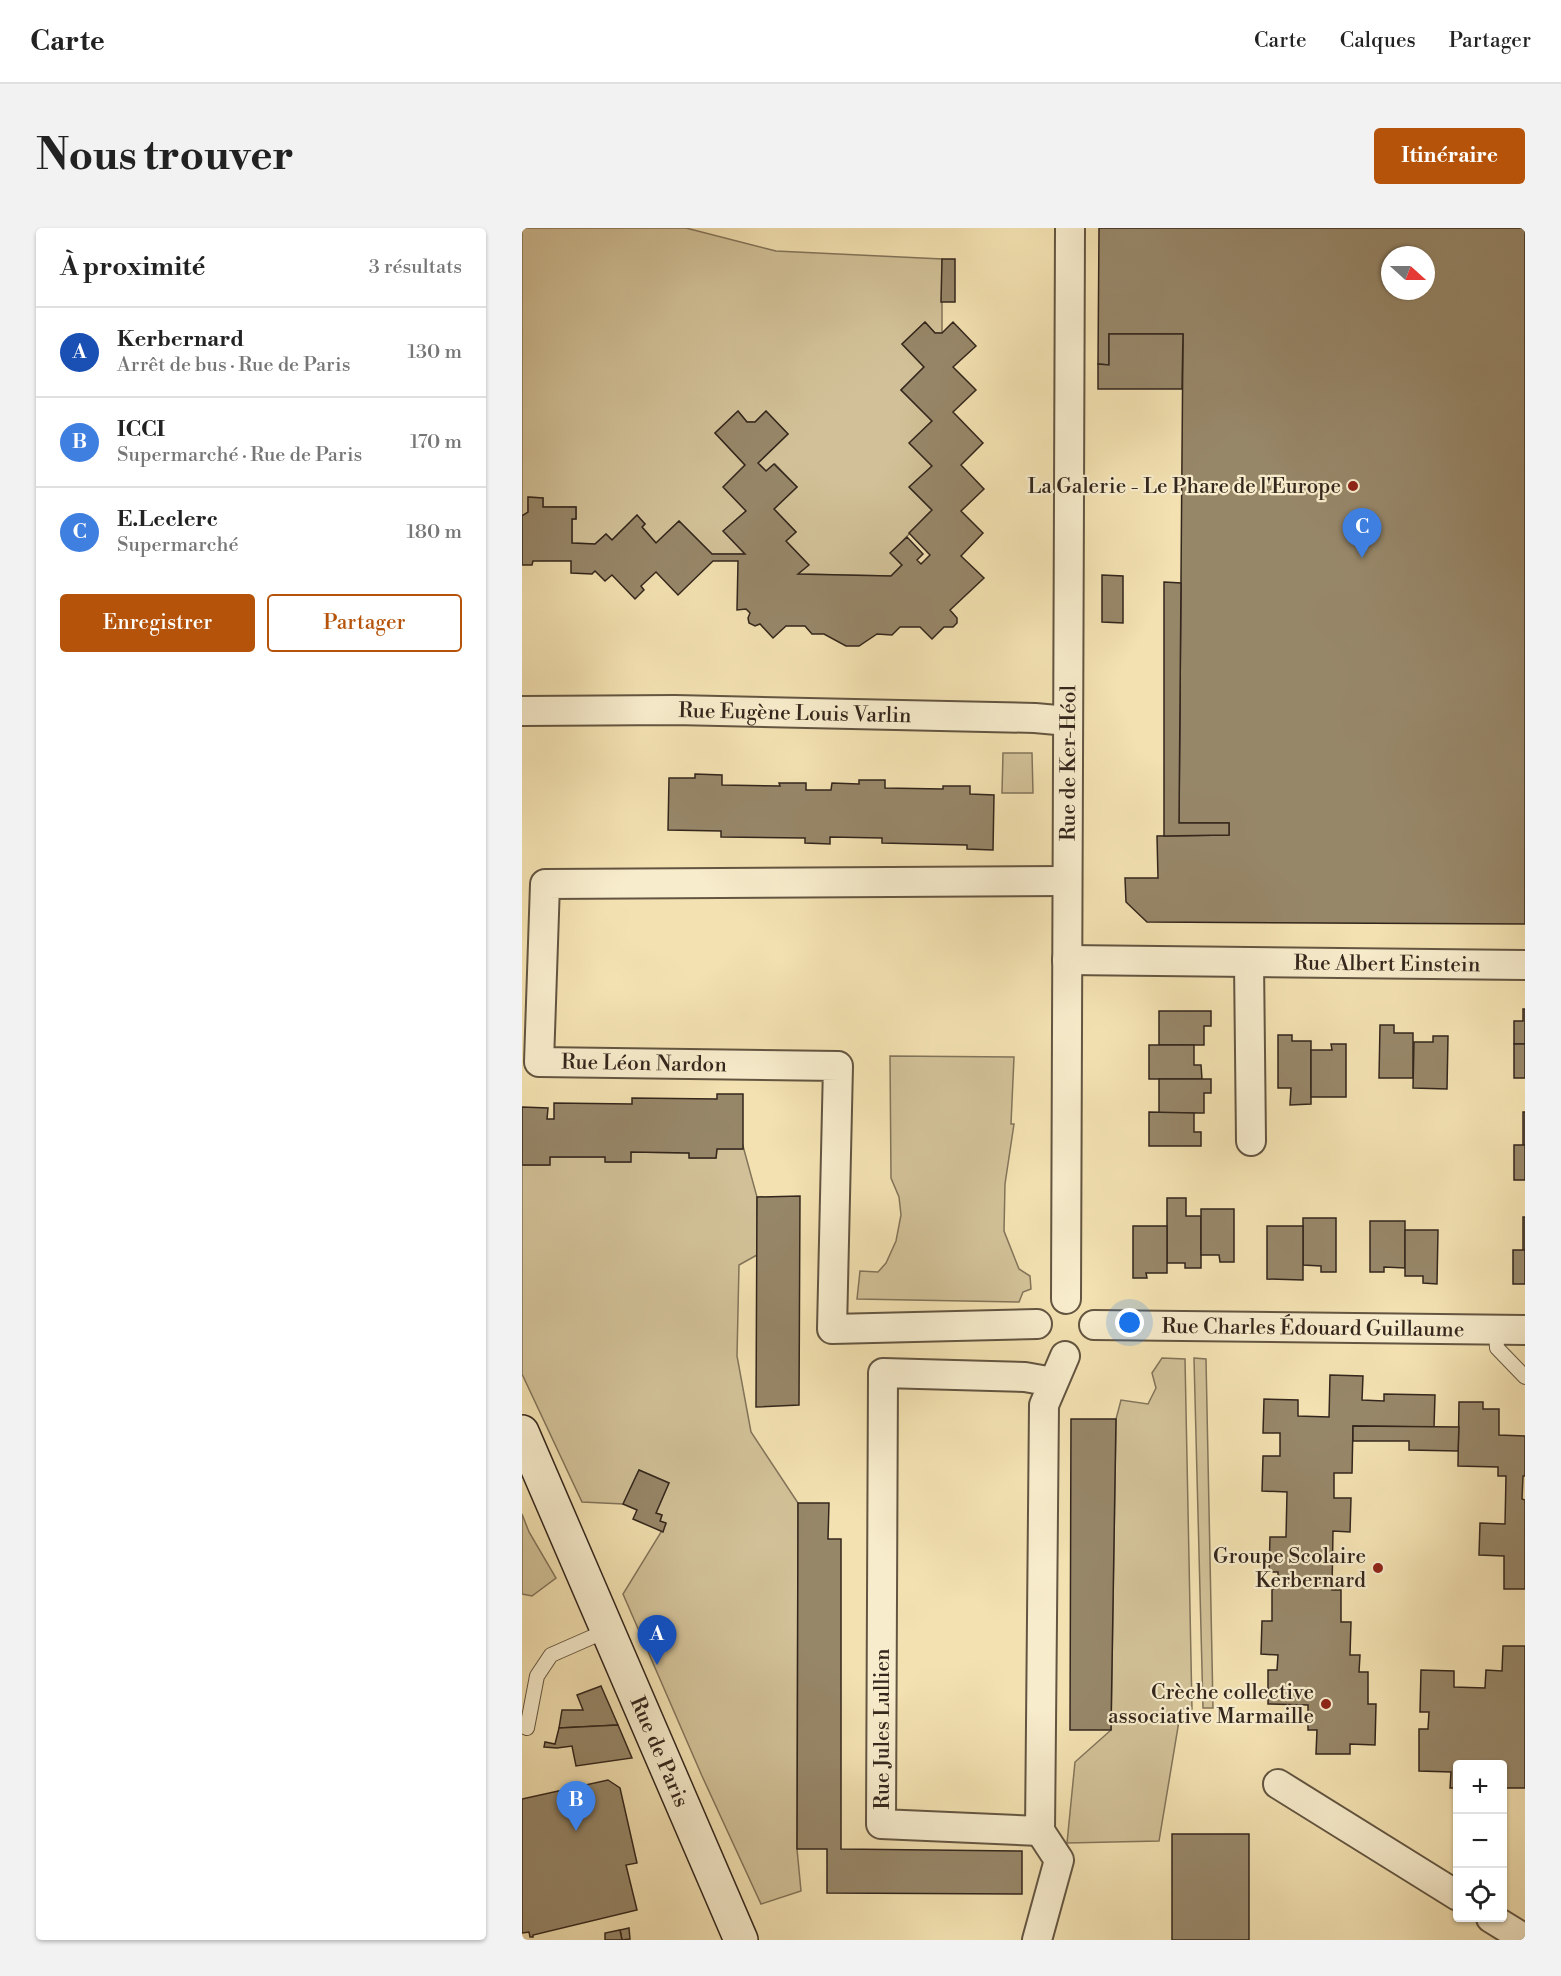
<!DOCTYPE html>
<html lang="fr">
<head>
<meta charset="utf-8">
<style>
	:root { --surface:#fff; --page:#f2f2f2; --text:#222; --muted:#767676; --line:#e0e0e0; --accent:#b45309 }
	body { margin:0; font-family:"Libre Bodoni",serif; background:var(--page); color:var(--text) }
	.controls { position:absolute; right:18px; bottom:18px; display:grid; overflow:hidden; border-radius:6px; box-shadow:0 2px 4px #0004 }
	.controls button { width:54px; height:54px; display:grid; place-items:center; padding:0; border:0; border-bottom:2px solid var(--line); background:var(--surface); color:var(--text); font:30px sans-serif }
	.compass { position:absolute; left:859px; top:18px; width:54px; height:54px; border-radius:50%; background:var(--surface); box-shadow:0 2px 4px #0004; rotate:111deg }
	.you { position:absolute; left:608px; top:1095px; width:21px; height:21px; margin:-15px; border:4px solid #fff; border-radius:50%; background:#1a73e8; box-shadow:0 0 0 9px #1a73e833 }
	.badge { display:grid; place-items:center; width:39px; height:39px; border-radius:50%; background:var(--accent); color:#fff; font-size:20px; font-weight:700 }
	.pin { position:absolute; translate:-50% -50px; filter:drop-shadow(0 2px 3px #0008) }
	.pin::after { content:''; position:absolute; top:32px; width:21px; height:18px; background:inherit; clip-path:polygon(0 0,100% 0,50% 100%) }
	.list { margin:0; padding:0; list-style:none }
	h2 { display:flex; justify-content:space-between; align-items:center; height:78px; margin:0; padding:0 24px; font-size:26px }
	h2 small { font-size:20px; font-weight:400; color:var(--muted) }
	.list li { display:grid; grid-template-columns:39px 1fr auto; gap:18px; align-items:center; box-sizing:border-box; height:90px; padding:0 24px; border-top:2px solid var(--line) }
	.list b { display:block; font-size:22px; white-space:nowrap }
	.list p { margin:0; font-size:20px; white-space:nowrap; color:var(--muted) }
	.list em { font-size:20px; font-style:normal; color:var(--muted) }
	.actions { display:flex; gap:12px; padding:18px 24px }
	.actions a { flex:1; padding:14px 0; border:2px solid var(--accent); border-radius:6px; text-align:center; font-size:21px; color:var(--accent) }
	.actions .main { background:var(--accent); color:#fff }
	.icon { flex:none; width:33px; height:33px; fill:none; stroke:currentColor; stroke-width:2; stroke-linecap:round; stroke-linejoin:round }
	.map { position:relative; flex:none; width:1003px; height:1712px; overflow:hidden; border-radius:6px }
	header { display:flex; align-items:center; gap:36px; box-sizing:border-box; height:84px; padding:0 30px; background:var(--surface); border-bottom:2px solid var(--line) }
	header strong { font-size:28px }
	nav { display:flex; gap:33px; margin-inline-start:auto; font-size:21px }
	.intro { display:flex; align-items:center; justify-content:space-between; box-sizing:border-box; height:144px; padding:0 36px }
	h1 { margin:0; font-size:42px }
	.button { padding:15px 27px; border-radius:6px; background:var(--accent); color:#fff; font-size:21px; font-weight:700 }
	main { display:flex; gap:36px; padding:0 36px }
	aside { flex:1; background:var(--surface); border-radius:6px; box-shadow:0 2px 4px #0004 }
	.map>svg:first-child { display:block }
	.green { fill:#d2c198; stroke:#82745a; stroke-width:1.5 }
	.building { fill:#978769; stroke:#33261c; stroke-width:1.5; fill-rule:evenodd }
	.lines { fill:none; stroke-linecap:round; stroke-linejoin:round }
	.service-casing { stroke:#635541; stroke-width:16 }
	.minor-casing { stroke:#635541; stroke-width:32 }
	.secondary-casing { stroke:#33261c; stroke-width:36 }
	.service { stroke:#f7eccc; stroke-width:14 }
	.minor { stroke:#f7eccc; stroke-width:28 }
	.secondary { stroke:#f7eccc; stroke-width:33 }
	.poi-dot { fill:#8f2418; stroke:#f7eccc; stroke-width:2 }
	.labels { text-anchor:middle; stroke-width:4.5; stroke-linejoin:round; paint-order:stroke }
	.poi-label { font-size:21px; fill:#33261c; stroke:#f7eccc; text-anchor:end }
	.street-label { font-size:21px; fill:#33261c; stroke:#f7eccc }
</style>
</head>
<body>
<header>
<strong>Carte</strong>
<nav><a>Carte</a><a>Calques</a><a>Partager</a></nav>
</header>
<div class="intro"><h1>Nous trouver</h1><a class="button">Itinéraire</a></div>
<main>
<aside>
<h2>À proximité<small>3 résultats</small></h2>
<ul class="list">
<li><span class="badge" style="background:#1a4fb4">A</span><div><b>Kerbernard</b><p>Arrêt de bus · Rue de Paris</p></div><em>130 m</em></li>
<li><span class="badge" style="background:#3f7fe0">B</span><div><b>ICCI</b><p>Supermarché · Rue de Paris</p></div><em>170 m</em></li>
<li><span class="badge" style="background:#3f7fe0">C</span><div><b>E.Leclerc</b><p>Supermarché</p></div><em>180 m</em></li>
</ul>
<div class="actions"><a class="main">Enregistrer</a><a>Partager</a></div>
</aside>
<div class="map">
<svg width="1003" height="1712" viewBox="0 0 1003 1712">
	<rect width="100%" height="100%" fill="#f3e1b1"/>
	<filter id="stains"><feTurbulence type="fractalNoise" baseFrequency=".00333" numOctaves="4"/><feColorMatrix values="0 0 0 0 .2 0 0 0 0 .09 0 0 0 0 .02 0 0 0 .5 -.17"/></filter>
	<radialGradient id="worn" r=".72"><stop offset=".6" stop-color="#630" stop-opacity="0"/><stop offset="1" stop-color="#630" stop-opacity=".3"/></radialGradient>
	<!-- green -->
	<g class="green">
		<polygon points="0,0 164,0 254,23 420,31 420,105 413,105 403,94 380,116 402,139 379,162 410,193 388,215 410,238 388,260 410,282 369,325 380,337 369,348 276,346 286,337 264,313 274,304 252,281 275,259 253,236 244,243 236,235 266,206 244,183 233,194 225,194 216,183 193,205 223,237 224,283 202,303 223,326 190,326 157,293 134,315 120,299 123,296 115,287 90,312 84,306 73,316 50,315 50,291 54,291 54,279 21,279 21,270 6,269 6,284 0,288"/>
		<polygon points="481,525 510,525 511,565 480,565"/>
		<polygon points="368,828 492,829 489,896 492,896 483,956 482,1003 497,1041 508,1048 509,1061 501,1064 497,1074 335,1071 338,1043 356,1044 364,1035 374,1013 379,987 377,969 369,950"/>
		<polygon points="221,918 235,969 235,1027 217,1037 215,1128 229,1204 276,1275 275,1621 279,1663 239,1676 180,1548 101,1366 144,1296 138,1293 140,1287 134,1285 147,1255 117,1242 101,1276 60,1274 0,1146 0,937 27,937 28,929 83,929 84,934 108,934 109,924 167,925 168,930 194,930 195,921 220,921"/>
		<polygon points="640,1130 663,1131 670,1481 659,1481 637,1613 545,1615 553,1534 589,1502 594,1191 599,1172 626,1176 634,1160 630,1145"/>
		<polygon points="672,1130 684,1131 691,1480 681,1480"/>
		<polygon points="0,1286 7,1304 34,1350 10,1368 0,1366"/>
	</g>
	<!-- building -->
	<g class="building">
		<path d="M577,0H1003V696L625,694L604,674L603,650H636L635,608L707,607V595H657L661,106H587V137L576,136ZM868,27H904V63H868Z"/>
		<polygon points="420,31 433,31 433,74 419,74"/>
		<polygon points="403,94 413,105 420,105 431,94 454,118 431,139 454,162 431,184 461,215 439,237 462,261 439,283 461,305 439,328 462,350 428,382 435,390 435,395 431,399 422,399 410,411 398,399 378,399 370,407 355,406 337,418 324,418 302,406 290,406 283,398 264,398 251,410 238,396 233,398 227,395 226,390 228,385 224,381 215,382 216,333 191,333 156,367 134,344 119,358 122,362 113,371 90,347 83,353 73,343 70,346 49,345 49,333 11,333 10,337 0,337 0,288 6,284 6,269 21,270 21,279 54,279 54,291 50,291 50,315 73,316 84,306 90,312 115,287 123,296 120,299 134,315 157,293 190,326 223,326 201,303 224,283 201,259 223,237 193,205 216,183 225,194 233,194 244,183 266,206 236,235 244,243 252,236 275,259 252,281 274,304 264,313 287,337 276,346 369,348 380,337 368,325 385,309 401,326 395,332 399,336 408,327 387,305 410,282 387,259 410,238 387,215 410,193 379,162 402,139 380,116"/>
		<polygon points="587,106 661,106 660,161 576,161 576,136 587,137"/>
		<polygon points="580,347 601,348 601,395 580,394"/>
		<polygon points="642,354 659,355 657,595 707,595 707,607 642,608"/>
		<polygon points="173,546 200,547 200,557 258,558 257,555 284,555 284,562 309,562 310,555 337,556 337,552 363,552 363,560 421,561 421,558 448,558 448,566 472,567 471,622 445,621 445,617 360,615 360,610 308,609 308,616 283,615 283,610 199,609 199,603 146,602 147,550 173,550"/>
		<polygon points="1001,781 1003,781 1003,816 992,816 992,793 1001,793"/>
		<polygon points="637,783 689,783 689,798 682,798 682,817 637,817"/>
		<polygon points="858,797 872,797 872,805 891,805 891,850 857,850"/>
		<polygon points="756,807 770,807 770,813 789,813 789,876 768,877 769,860 756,860"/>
		<polygon points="911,808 926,808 925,861 891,860 892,814 911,814"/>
		<polygon points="809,816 824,816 824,869 789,869 789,822 810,822"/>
		<rect x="992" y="816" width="11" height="34"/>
		<polygon points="627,817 672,817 672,837 679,837 680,851 627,851"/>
		<polygon points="637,851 689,851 689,865 682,865 682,885 637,885"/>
		<polygon points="195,866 221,866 221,921 195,921 194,930 167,930 167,925 109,924 109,934 83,934 83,929 28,929 28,937 0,937 0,879 26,880 25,891 32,891 32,875 110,876 110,870 195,871"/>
		<polygon points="627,884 672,885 672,904 679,904 679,918 627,918"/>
		<rect x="1001" y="884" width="2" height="33"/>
		<rect x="992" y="917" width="11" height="35"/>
		<polygon points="278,968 277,1177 234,1179 235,969"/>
		<polygon points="645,970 664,970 664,988 679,988 679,1040 663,1040 663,1035 645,1035"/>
		<polygon points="679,981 712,981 712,1034 698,1034 697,1027 679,1027"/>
		<rect x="1001" y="989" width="2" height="33"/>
		<polygon points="781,990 814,990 814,1044 799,1044 799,1038 781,1037"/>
		<polygon points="848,993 883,993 883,1040 862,1039 862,1044 848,1044"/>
		<polygon points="611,998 645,998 645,1045 624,1045 625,1050 611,1050"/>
		<polygon points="745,998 781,998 781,1052 745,1051"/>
		<polygon points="883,1002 916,1002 915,1056 901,1055 901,1048 883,1048"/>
		<rect x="991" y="1022" width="12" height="34"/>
		<polygon points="808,1147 841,1148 840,1172 862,1173 862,1166 913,1167 912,1199 831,1198 830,1245 812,1245 812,1270 829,1270 828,1304 811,1303 810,1362 819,1362 819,1394 829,1394 828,1427 838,1427 837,1444 846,1444 846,1476 854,1476 853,1517 828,1516 828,1526 794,1526 795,1502 786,1502 786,1477 746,1476 746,1442 755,1442 756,1427 739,1426 740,1393 750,1393 750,1361 756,1360 756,1344 747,1344 748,1309 764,1309 765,1264 740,1263 741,1228 758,1228 758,1205 741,1205 742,1171 776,1172 776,1188 807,1189"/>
		<polygon points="937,1174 961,1174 961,1181 977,1181 977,1207 1003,1208 1003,1248 1001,1248 1000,1271 1003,1272 1003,1361 982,1361 982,1328 957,1327 958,1295 983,1296 984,1248 976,1248 976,1239 936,1238"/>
		<polygon points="549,1191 594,1191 589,1502 548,1502"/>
		<polygon points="831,1198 937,1199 936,1223 887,1222 887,1213 831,1213"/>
		<polygon points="117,1242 147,1255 134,1285 140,1287 138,1293 144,1295 141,1304 111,1291 115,1282 101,1276"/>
		<polygon points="276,1275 307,1275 306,1311 319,1311 319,1621 500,1623 500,1666 305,1665 305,1621 275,1621"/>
		<polygon points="981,1418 1003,1418 1003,1560 981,1560 981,1536 936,1536 936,1560 928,1560 929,1544 897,1543 897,1501 906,1501 907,1484 898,1484 899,1442 932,1443 932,1459 963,1460 964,1442 980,1443"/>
		<polygon points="79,1458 96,1497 37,1500 40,1482 61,1482 55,1467"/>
		<polygon points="96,1497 110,1530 54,1538 50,1518 35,1520 22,1519 23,1514 33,1516 37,1500"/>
		<polygon points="86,1552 98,1560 115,1635 104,1637 115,1682 11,1707 11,1709 8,1709 7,1704 0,1705 0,1571"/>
		<rect x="650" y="1606" width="77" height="106"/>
		<polygon points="107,1700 108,1711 100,1712 98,1702"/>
		<polygon points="98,1702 100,1712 83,1712 83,1705"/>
	</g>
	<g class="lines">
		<!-- service casing -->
		<g class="service-casing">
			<g id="service">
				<polyline points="974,1103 975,1120 1003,1149"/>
				<polyline points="0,1498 5,1500 15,1448 29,1427 86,1402"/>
			</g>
		</g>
		<!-- minor casing -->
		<g class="minor-casing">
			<g id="minor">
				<path id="s1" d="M0,483L153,482L513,490L546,493"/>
				<path id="s2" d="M545,732L1003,737"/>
				<polyline points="727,734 729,913"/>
				<path id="s3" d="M544,1071L548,0"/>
				<polyline points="515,1096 310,1101 316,838 17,834 23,656 545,653"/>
				<path id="s4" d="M572,1097L1003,1102"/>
				<polyline points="531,1154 503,1149 361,1145 359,1596 518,1603 522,1177 543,1128"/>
				<polyline points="756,1556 936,1668"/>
				<polyline points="969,1690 1003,1711"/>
				<polyline points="515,1712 537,1632 518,1603"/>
			</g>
		</g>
		<!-- secondary casing -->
		<g class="secondary-casing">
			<g id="secondary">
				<path id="s5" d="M0,1204L219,1712"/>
			</g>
		</g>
		<!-- service -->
		<use href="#service" class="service"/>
		<!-- minor -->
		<use href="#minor" class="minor"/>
		<!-- secondary -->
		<use href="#secondary" class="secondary"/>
	</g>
	<!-- markers -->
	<g class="poi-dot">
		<circle cx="831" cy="258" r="6"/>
		<circle cx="856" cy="1340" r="6"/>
		<circle cx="804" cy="1476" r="6"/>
	</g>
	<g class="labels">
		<!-- poi labels -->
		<g class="poi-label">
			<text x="819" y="265">La Galerie - Le Phare de l'Europe</text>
			<text x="844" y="1335">Groupe Scolaire<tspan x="844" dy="24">Kerbernard</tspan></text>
			<text x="792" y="1471">Crèche collective<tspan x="792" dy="24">associative Marmaille</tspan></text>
		</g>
		<!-- street labels -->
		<g class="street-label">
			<text dy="7" stroke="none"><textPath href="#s1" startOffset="273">Rue Eugène Louis Varlin</textPath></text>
			<text dy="7" stroke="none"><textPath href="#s3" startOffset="536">Rue de Ker-Héol</textPath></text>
			<text dy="7" stroke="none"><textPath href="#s2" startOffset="320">Rue Albert Einstein</textPath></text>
			<text transform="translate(122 835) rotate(1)" y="7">Rue Léon Nardon</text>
			<text dy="7" stroke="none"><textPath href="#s4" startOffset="219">Rue Charles Édouard Guillaume</textPath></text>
			<text transform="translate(360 1501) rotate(-90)" y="7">Rue Jules Lullien</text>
			<text dy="7" stroke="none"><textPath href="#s5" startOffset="348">Rue de Paris</textPath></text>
		</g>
	</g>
	<rect width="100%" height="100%" filter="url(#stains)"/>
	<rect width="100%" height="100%" fill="url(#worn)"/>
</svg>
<div class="controls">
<button>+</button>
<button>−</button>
<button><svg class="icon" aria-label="locate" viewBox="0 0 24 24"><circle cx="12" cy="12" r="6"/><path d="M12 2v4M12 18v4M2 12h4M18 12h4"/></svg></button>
</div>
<svg class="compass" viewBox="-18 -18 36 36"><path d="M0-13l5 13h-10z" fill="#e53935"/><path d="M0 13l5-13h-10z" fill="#767676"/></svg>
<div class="you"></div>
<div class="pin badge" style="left:135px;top:1437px;background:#1a4fb4">A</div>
<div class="pin badge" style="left:54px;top:1603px;background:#3f7fe0">B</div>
<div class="pin badge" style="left:840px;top:330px;background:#3f7fe0">C</div>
</div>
</main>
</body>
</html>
